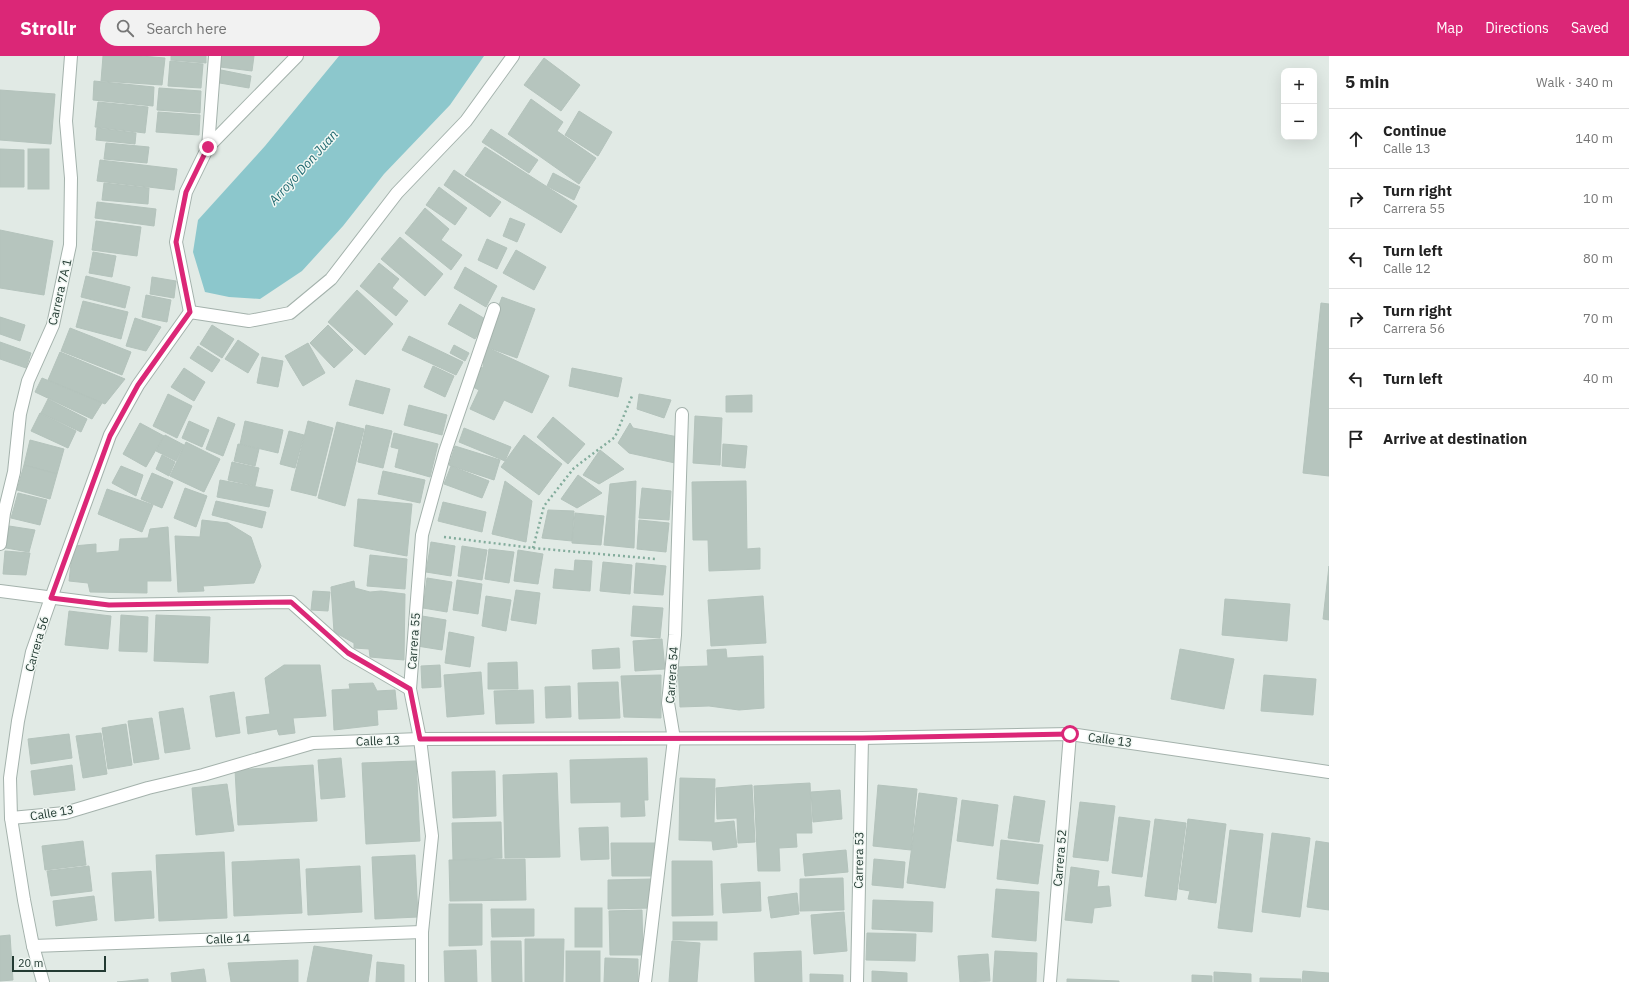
<!DOCTYPE html>
<html lang="en">
<head>
<meta charset="utf-8">
<style>
	:root { --surface:#fff; --page:#f2f2f2; --text:#222; --muted:#767676; --line:#e0e0e0; --accent:#db2777 }
	body { margin:0; font-family:"IBM Plex Sans",sans-serif; background:var(--page); color:var(--text) }
	.controls { position:absolute; right:12px; top:12px; display:grid; overflow:hidden; border-radius:8px; box-shadow:0 4px 16px #0002 }
	.controls button { width:36px; height:36px; display:grid; place-items:center; padding:0; border:0; border-bottom:1px solid var(--line); background:var(--surface); color:var(--text); font:20px sans-serif }
	.scale { position:absolute; left:12px; bottom:10px; width:94px; box-sizing:border-box; padding-left:4px; border:2px solid #223a32; border-top:0; font-size:11px; line-height:14px; white-space:nowrap; color:#223a32; -webkit-text-stroke:3px #f1f7f3; paint-order:stroke }
	.stop { position:absolute; width:12px; height:12px; margin:-9px; border:3px solid #db2777; border-radius:50%; background:#fff }
	.stop.end { background:#db2777; border-color:#fff; box-shadow:0 1px 4px #0008 }
	.list { margin:0; padding:0; list-style:none }
	h2 { display:flex; justify-content:space-between; align-items:center; height:52px; margin:0; padding:0 16px; font-size:17px }
	h2 small { font-size:13px; font-weight:400; color:var(--muted) }
	.list li { display:grid; grid-template-columns:26px 1fr auto; gap:12px; align-items:center; box-sizing:border-box; height:60px; padding:0 16px; border-top:1px solid var(--line) }
	.list b { display:block; font-size:15px; white-space:nowrap }
	.list p { margin:0; font-size:13px; white-space:nowrap; color:var(--muted) }
	.list em { font-size:13px; font-style:normal; color:var(--muted) }
	.icon { flex:none; width:22px; height:22px; fill:none; stroke:currentColor; stroke-width:2; stroke-linecap:round; stroke-linejoin:round }
	.map { position:relative; flex:none; width:1329px; height:926px; overflow:hidden }
	header { display:flex; align-items:center; gap:24px; box-sizing:border-box; height:56px; padding:0 20px; background:var(--accent); color:#fff }
	header strong { font-size:19px }
	nav { display:flex; gap:22px; margin-inline-start:auto; font-size:14px }
	.search { width:280px; height:36px; background:var(--page); display:flex; align-items:center; gap:10px; box-sizing:border-box; padding:0 14px; border-radius:22px; color:var(--muted); font-size:15px }
	main { display:flex }
	aside { flex:1; background:var(--surface) }
	.map>svg:first-child { display:block }
	.water { fill:#8cc7cc }
	.building { fill:#b6c5be; stroke:#b4c3bc }
	.lines { fill:none; stroke-linecap:round; stroke-linejoin:round }
	.lane-casing { stroke:#a4b2ac; stroke-width:14 }
	.street-casing { stroke:#a4b2ac; stroke-width:14 }
	.path { stroke:#83ac9c; stroke-width:2.5; stroke-dasharray:2 3; stroke-linecap:butt }
	.lane { stroke:#fff; stroke-width:12 }
	.street { stroke:#fff; stroke-width:12 }
	.route { stroke:#db2777; stroke-width:5 }
	.labels { text-anchor:middle; stroke-width:3; stroke-linejoin:round; paint-order:stroke }
	.street-label { font-size:12px; fill:#223a32; stroke:#f1f7f3 }
	.water-label { font-size:13px; font-style:italic; fill:#216a71; stroke:#f1f7f3 }
</style>
</head>
<body>
<header>
<strong>Strollr</strong>
<div class="search"><svg class="icon" aria-label="search" viewBox="0 0 24 24"><circle cx="10" cy="10" r="6"/><path d="M15 15l6 6"/></svg>Search here</div>
<nav><a>Map</a><a>Directions</a><a>Saved</a></nav>
</header>
<main>
<div class="map">
<svg width="1329" height="926" viewBox="0 0 1329 926">
	<rect width="100%" height="100%" fill="#e1eae5"/>
	<!-- water -->
	<polygon class="water" points="339,0 484,0 450,49 384,118 343,170 302,215 260,243 229,241 205,236 193,196 198,164 265,90"/>
	<!-- building -->
	<g class="building">
		<polygon points="103,0 141,0 165,2 162,29 101,25"/>
		<polygon points="171,0 206,0 206,7 171,4"/>
		<polygon points="221,0 254,0 252,15 220,11"/>
		<polygon points="544,2 580,29 561,55 524,29"/>
		<polygon points="170,5 203,8 201,32 168,30"/>
		<polygon points="216,13 251,20 249,32 214,26"/>
		<polygon points="94,25 154,31 153,50 93,44"/>
		<polygon points="159,32 201,35 200,57 157,54"/>
		<polygon points="0,34 55,38 51,88 0,84"/>
		<polygon points="531,43 563,66 557,75 596,102 579,128 508,78"/>
		<polygon points="98,46 148,51 145,77 95,71"/>
		<polygon points="579,55 612,76 598,100 565,79"/>
		<polygon points="158,56 200,59 199,79 156,76"/>
		<polygon points="97,72 136,77 135,88 96,84"/>
		<polygon points="491,73 538,104 529,117 482,86"/>
		<polygon points="106,87 149,91 147,107 104,103"/>
		<polygon points="485,91 577,150 561,177 465,119"/>
		<polygon points="0,93 24,94 24,131 0,131"/>
		<rect x="28" y="93" width="21" height="40"/>
		<polygon points="100,104 177,113 174,134 97,125"/>
		<polygon points="454,114 501,146 490,161 444,129"/>
		<polygon points="553,117 580,131 574,144 547,130"/>
		<polygon points="104,127 149,132 148,148 102,144"/>
		<polygon points="439,131 467,152 455,169 426,149"/>
		<polygon points="97,146 156,153 154,170 95,162"/>
		<polygon points="425,152 449,173 441,184 462,199 451,214 405,177"/>
		<polygon points="510,162 525,168 517,186 503,180"/>
		<polygon points="96,165 141,171 137,200 92,194"/>
		<polygon points="0,174 53,185 44,239 0,232"/>
		<polygon points="400,181 443,218 425,240 381,203"/>
		<polygon points="487,183 507,192 497,213 478,204"/>
		<polygon points="516,194 546,211 534,234 503,217"/>
		<polygon points="93,196 116,200 112,221 89,217"/>
		<polygon points="379,207 399,223 392,232 408,245 396,260 360,230"/>
		<polygon points="465,211 497,230 486,251 454,232"/>
		<polygon points="86,220 130,231 125,252 81,241"/>
		<polygon points="152,221 176,225 174,242 150,238"/>
		<polygon points="357,234 393,268 365,299 328,266"/>
		<polygon points="146,239 171,244 167,266 142,261"/>
		<polygon points="502,241 535,253 517,302 484,290"/>
		<polygon points="83,245 128,256 121,283 76,271"/>
		<polygon points="1321,247 1329,248 1329,420 1303,417"/>
		<polygon points="460,248 487,264 475,283 448,268"/>
		<polygon points="0,261 25,269 20,285 0,278"/>
		<polygon points="135,262 161,271 146,295 126,290"/>
		<polygon points="212,269 234,283 222,302 200,288"/>
		<polygon points="328,269 353,294 334,312 310,287"/>
		<polygon points="70,272 131,296 122,319 61,295"/>
		<polygon points="409,280 463,306 456,319 402,294"/>
		<polygon points="238,284 259,298 248,317 225,303"/>
		<polygon points="0,286 31,297 26,312 0,303"/>
		<polygon points="308,287 325,317 303,330 285,300"/>
		<polygon points="454,289 469,297 465,305 450,297"/>
		<polygon points="198,290 220,304 212,316 190,302"/>
		<polygon points="484,290 549,320 532,357 504,344 494,364 470,353 479,334 471,330 480,311 483,312"/>
		<polygon points="60,296 125,323 105,348 48,324"/>
		<polygon points="262,301 283,305 278,331 257,327"/>
		<polygon points="433,310 454,320 445,341 424,331"/>
		<polygon points="184,312 205,326 194,345 171,331"/>
		<polygon points="572,312 622,322 618,341 569,330"/>
		<polygon points="42,322 102,347 92,363 35,336"/>
		<polygon points="356,324 390,333 383,358 349,349"/>
		<polygon points="168,338 192,350 177,382 153,370"/>
		<polygon points="639,338 671,344 664,362 637,353"/>
		<polygon points="752,339 752,356 726,356 726,340"/>
		<polygon points="48,343 87,363 81,376 41,357"/>
		<polygon points="409,349 447,359 442,379 404,369"/>
		<polygon points="40,357 76,375 68,392 31,375"/>
		<polygon points="695,360 722,362 720,409 693,407"/>
		<polygon points="218,361 235,368 223,400 206,393"/>
		<polygon points="553,361 585,388 568,408 537,381"/>
		<polygon points="189,365 209,374 202,391 182,382"/>
		<polygon points="245,365 283,374 278,397 240,388"/>
		<polygon points="308,365 333,372 316,440 291,434"/>
		<polygon points="337,366 364,373 345,450 318,442"/>
		<polygon points="140,367 164,380 146,411 123,398"/>
		<polygon points="630,367 633,372 678,381 675,407 629,397 618,387"/>
		<polygon points="366,369 392,375 383,412 358,406"/>
		<polygon points="464,372 511,391 505,405 459,386"/>
		<polygon points="289,375 304,379 295,412 280,408"/>
		<polygon points="394,377 438,388 430,421 395,411 399,393 391,391"/>
		<polygon points="165,379 184,389 176,405 156,395"/>
		<polygon points="524,379 562,408 539,439 501,411"/>
		<polygon points="30,384 64,393 57,418 24,409"/>
		<polygon points="186,386 220,403 204,436 170,420"/>
		<polygon points="238,388 259,393 255,410 234,405"/>
		<polygon points="723,388 747,390 745,412 722,410"/>
		<polygon points="455,390 500,404 494,424 449,409"/>
		<polygon points="600,394 624,413 599,428 583,419"/>
		<polygon points="162,399 175,406 169,420 156,413"/>
		<polygon points="232,406 259,412 255,430 228,424"/>
		<polygon points="24,409 57,418 50,443 17,434"/>
		<polygon points="121,410 143,419 136,440 112,427"/>
		<polygon points="451,410 489,425 482,442 444,428"/>
		<polygon points="383,415 425,424 420,447 378,438"/>
		<polygon points="152,417 173,426 162,452 141,443"/>
		<polygon points="578,419 602,437 577,452 561,443"/>
		<polygon points="220,424 273,434 269,451 217,441"/>
		<polygon points="505,425 532,445 526,486 492,478"/>
		<polygon points="636,425 634,492 604,489 610,428"/>
		<polygon points="746,425 747,493 760,492 760,513 709,515 708,484 693,484 692,426"/>
		<polygon points="185,432 207,440 196,471 174,462"/>
		<polygon points="642,432 671,435 669,464 639,462"/>
		<polygon points="107,433 153,449 142,476 98,458"/>
		<polygon points="18,437 47,444 40,469 11,462"/>
		<polygon points="358,443 412,448 407,500 354,490"/>
		<polygon points="216,445 266,456 262,472 212,459"/>
		<polygon points="443,446 486,456 482,476 438,465"/>
		<polygon points="548,454 574,455 572,485 542,482"/>
		<polygon points="575,457 604,460 601,489 572,487"/>
		<polygon points="202,464 228,467 251,481 261,510 254,527 203,530 204,535 178,536 175,480 200,481"/>
		<polygon points="639,464 669,467 666,496 637,493"/>
		<polygon points="9,470 35,474 29,496 6,492"/>
		<polygon points="168,471 171,525 147,525 147,537 90,536 88,527 69,525 73,490 96,488 96,497 119,495 120,483 148,482 150,473"/>
		<polygon points="431,486 455,490 451,520 426,516"/>
		<polygon points="462,490 487,494 482,524 458,520"/>
		<polygon points="489,493 514,496 509,527 485,523"/>
		<polygon points="518,494 543,498 538,528 514,525"/>
		<polygon points="5,495 30,497 26,519 3,518"/>
		<polygon points="370,499 407,503 405,533 367,530"/>
		<polygon points="575,504 592,505 590,535 553,532 555,513 574,515"/>
		<polygon points="603,506 632,509 630,538 600,535"/>
		<polygon points="636,507 666,510 663,539 634,537"/>
		<polygon points="1329,510 1329,564 1323,563"/>
		<polygon points="427,522 452,526 447,556 423,552"/>
		<polygon points="457,524 482,528 478,558 453,554"/>
		<polygon points="354,525 355,532 370,536 381,535 405,538 404,604 370,601 369,593 354,592 354,587 334,576 331,531"/>
		<polygon points="516,534 540,537 536,568 511,564"/>
		<polygon points="313,535 330,536 328,555 311,554"/>
		<polygon points="486,540 511,544 506,575 482,570"/>
		<polygon points="763,540 766,587 711,590 708,544"/>
		<polygon points="1225,543 1290,548 1287,585 1222,579"/>
		<polygon points="633,550 663,552 660,582 631,580"/>
		<polygon points="69,555 111,560 108,593 65,589"/>
		<polygon points="121,559 148,561 147,596 119,595"/>
		<polygon points="156,559 210,561 208,607 154,605"/>
		<polygon points="422,560 446,564 442,594 417,590"/>
		<polygon points="449,576 474,581 470,611 445,607"/>
		<polygon points="662,583 665,613 635,615 633,585"/>
		<polygon points="619,592 620,612 593,613 592,594"/>
		<polygon points="726,593 727,602 763,600 764,652 739,654 709,650 680,651 678,611 708,610 707,594"/>
		<polygon points="1180,593 1234,603 1224,653 1171,643"/>
		<polygon points="517,606 518,633 488,633 488,607"/>
		<polygon points="284,609 320,609 326,660 293,662 295,677 279,679 277,673 248,678 246,661 270,658 265,622"/>
		<polygon points="440,609 441,631 422,632 421,610"/>
		<polygon points="481,616 484,658 447,661 444,619"/>
		<polygon points="661,619 661,662 624,661 621,620"/>
		<polygon points="1264,619 1316,623 1313,659 1261,655"/>
		<polygon points="618,626 620,662 579,663 578,627"/>
		<polygon points="373,627 377,635 395,634 397,653 377,654 378,669 334,674 332,634 350,633 349,628"/>
		<polygon points="570,630 571,661 546,662 545,631"/>
		<polygon points="533,634 534,667 496,668 494,635"/>
		<polygon points="234,636 240,677 216,681 210,640"/>
		<polygon points="183,652 190,693 165,697 159,656"/>
		<polygon points="152,662 159,703 134,707 128,665"/>
		<polygon points="126,668 132,709 108,713 102,672"/>
		<polygon points="101,677 107,718 83,722 76,680"/>
		<polygon points="69,678 72,702 31,708 28,683"/>
		<polygon points="341,702 345,741 321,743 318,704"/>
		<polygon points="647,702 648,744 644,744 645,760 621,761 621,746 571,747 570,704"/>
		<polygon points="416,705 420,785 366,788 362,707"/>
		<polygon points="72,709 75,734 34,739 31,715"/>
		<polygon points="313,709 317,765 238,769 235,714"/>
		<polygon points="495,715 496,760 453,762 452,716"/>
		<polygon points="557,717 560,801 505,802 503,719"/>
		<polygon points="680,722 715,723 714,767 734,765 737,791 713,794 712,785 679,784"/>
		<polygon points="810,727 812,777 796,777 797,791 779,792 780,815 758,815 754,730"/>
		<polygon points="227,728 234,775 196,779 192,732"/>
		<polygon points="752,729 755,786 738,787 737,762 717,763 716,732"/>
		<polygon points="878,729 917,733 911,794 873,790"/>
		<polygon points="840,734 842,763 813,766 811,736"/>
		<polygon points="919,737 957,742 945,832 907,827"/>
		<polygon points="1014,740 1045,745 1039,786 1008,782"/>
		<polygon points="962,744 998,749 993,790 957,785"/>
		<polygon points="1080,746 1115,750 1108,805 1073,801"/>
		<polygon points="1119,761 1150,765 1142,821 1112,817"/>
		<polygon points="1155,763 1186,767 1176,844 1145,840"/>
		<polygon points="1188,763 1226,768 1216,847 1188,843 1190,835 1179,833"/>
		<polygon points="501,766 502,802 453,804 452,767"/>
		<polygon points="608,771 609,803 581,804 579,772"/>
		<polygon points="1230,774 1263,778 1252,876 1218,872"/>
		<polygon points="1272,777 1310,782 1300,861 1262,856"/>
		<polygon points="1001,784 1043,789 1038,828 997,823"/>
		<polygon points="83,785 86,809 45,814 42,790"/>
		<polygon points="1316,785 1329,787 1329,854 1307,851"/>
		<polygon points="611,787 655,787 656,820 612,820"/>
		<polygon points="846,794 848,816 805,820 803,798"/>
		<polygon points="224,796 227,862 159,865 156,799"/>
		<polygon points="415,799 418,861 375,863 372,801"/>
		<polygon points="299,803 302,857 234,860 232,806"/>
		<polygon points="525,803 526,844 450,845 449,804"/>
		<polygon points="874,803 905,806 903,832 872,829"/>
		<polygon points="672,805 712,805 713,859 672,860"/>
		<polygon points="89,810 92,835 51,840 47,815"/>
		<polygon points="360,810 362,856 308,859 306,813"/>
		<polygon points="1071,811 1099,815 1097,831 1109,830 1111,850 1094,852 1092,867 1065,864"/>
		<polygon points="151,815 154,862 115,865 112,817"/>
		<polygon points="843,822 844,854 800,855 800,823"/>
		<polygon points="652,823 652,852 608,853 608,824"/>
		<polygon points="760,826 761,855 723,857 721,828"/>
		<polygon points="996,833 1039,836 1036,885 992,881"/>
		<polygon points="797,837 799,858 771,862 768,841"/>
		<polygon points="94,840 97,864 56,870 53,845"/>
		<polygon points="873,844 933,846 932,876 872,873"/>
		<polygon points="449,848 482,848 482,889 449,890"/>
		<rect x="575" y="852" width="27" height="39"/>
		<polygon points="491,853 534,853 534,880 492,881"/>
		<polygon points="642,854 643,899 610,899 609,855"/>
		<polygon points="844,856 847,895 814,898 811,859"/>
		<rect x="673" y="866" width="44" height="18"/>
		<polygon points="867,877 916,878 915,905 866,904"/>
		<polygon points="10,879 13,924 0,925 0,880"/>
		<polygon points="525,883 564,883 563,926 525,926"/>
		<polygon points="491,885 521,885 522,926 492,926"/>
		<polygon points="672,885 700,887 697,926 669,926"/>
		<polygon points="314,890 372,899 368,926 307,926"/>
		<polygon points="476,894 477,926 445,926 444,895"/>
		<rect x="566" y="895" width="34" height="31"/>
		<polygon points="801,895 802,926 755,926 754,897"/>
		<polygon points="995,895 1037,897 1036,926 993,926"/>
		<polygon points="988,898 990,925 960,926 958,900"/>
		<polygon points="605,902 638,903 638,926 604,926"/>
		<polygon points="298,904 298,926 231,926 228,907"/>
		<polygon points="377,906 404,909 404,926 376,926"/>
		<polygon points="204,913 206,926 172,926 171,917"/>
		<polygon points="872,915 907,917 907,926 872,926"/>
		<polygon points="1303,915 1329,917 1329,926 1302,926"/>
		<polygon points="1214,916 1251,918 1251,926 1214,926"/>
		<polygon points="810,918 843,919 843,926 810,926"/>
		<polygon points="1192,919 1212,920 1212,926 1192,926"/>
		<polygon points="1260,922 1301,923 1301,926 1260,926"/>
		<polygon points="148,923 148,926 117,926"/>
		<polygon points="1067,923 1119,925 1119,926 1067,926"/>
	</g>
	<g class="lines">
		<!-- lane casing -->
		<g class="lane-casing">
			<polyline id="lane" points="208,91 215,0"/>
		</g>
		<!-- street casing -->
		<g class="street-casing">
			<g id="street">
				<polyline points="190,256 249,265 290,257 331,223 397,137 466,65 513,0"/>
				<polyline points="190,256 176,186 186,136 208,91 297,0"/>
				<polyline points="0,488 4,457 14,416 20,358 28,325 53,269 70,189 71,122 66,65 71,0"/>
				<polyline points="0,535 109,549 291,546 348,597 410,633"/>
				<polyline points="11,762 65,757 148,732 203,719 313,687 420,683 862,682 1070,678 1329,716"/>
				<polyline points="33,890 422,876"/>
				<polyline points="43,926 33,890 24,844 11,762 10,722 18,665 32,596 51,542 110,379 138,329 190,256"/>
				<polyline points="422,926 422,876 432,780 420,683 410,633 422,479 445,396 494,253"/>
				<polyline points="645,926 674,683 668,647 675,579 682,358"/>
				<polyline points="857,926 862,682"/>
				<polyline points="1050,926 1070,678"/>
			</g>
		</g>
		<!-- path -->
		<g class="path">
			<polyline points="444,481 533,492 656,503"/>
			<polyline points="533,492 544,450 574,412 615,381 632,340"/>
		</g>
		<!-- lane -->
		<use href="#lane" class="lane"/>
		<!-- street -->
		<use href="#street" class="street"/>
	</g>
	<g class="lines">
		<!-- route -->
		<polyline class="route" points="208,91 186,136 176,186 190,256 138,329 110,380 51,542 109,549 291,546 348,597 410,633 420,683 862,682 1070,678"/>
	</g>
	<g class="labels">
		<!-- street labels -->
		<g class="street-label">
			<text transform="translate(60 236) rotate(-77)" y="4">Carrera 7A 1</text>
			<text transform="translate(414 585) rotate(-86)" y="4">Carrera 55</text>
			<text transform="translate(37 588) rotate(-74)" y="4">Carrera 56</text>
			<text transform="translate(672 619) rotate(-86)" y="4">Carrera 54</text>
			<text transform="translate(1110 684) rotate(8)" y="4">Calle 13</text>
			<text transform="translate(378 685) rotate(-2)" y="4">Calle 13</text>
			<text transform="translate(52 757) rotate(-9)" y="4">Calle 13</text>
			<text transform="translate(1060 802) rotate(-85)" y="4">Carrera 52</text>
			<text transform="translate(859 804) rotate(-89)" y="4">Carrera 53</text>
			<text transform="translate(228 883) rotate(-2)" y="4">Calle 14</text>
		</g>
		<!-- water labels -->
		<g class="water-label">
			<text transform="translate(303 111) rotate(-48)" y="5">Arroyo Don Juan</text>
		</g>
	</g>
</svg>
<div class="controls">
<button>+</button>
<button>−</button>
</div>
<div class="scale">20 m</div>
<div class="stop" style="left:1070px;top:678px"></div>
<div class="stop end" style="left:208px;top:91px"></div>
</div>
<aside>
<h2>5 min<small>Walk · 340 m</small></h2>
<ul class="list">
<li><svg class="icon" aria-label="ahead" viewBox="0 0 24 24"><path d="M12 20V5M6 11l6-6 6 6"/></svg><div><b>Continue</b><p>Calle 13</p></div><em>140 m</em></li>
<li><svg class="icon" aria-label="right" viewBox="0 0 24 24"><path d="M7 20v-9h11M14 6l5 5-5 5"/></svg><div><b>Turn right</b><p>Carrera 55</p></div><em>10 m</em></li>
<li><svg class="icon" aria-label="left" viewBox="0 0 24 24"><path d="M17 20v-9H6M10 6l-5 5 5 5"/></svg><div><b>Turn left</b><p>Calle 12</p></div><em>80 m</em></li>
<li><svg class="icon" aria-label="right" viewBox="0 0 24 24"><path d="M7 20v-9h11M14 6l5 5-5 5"/></svg><div><b>Turn right</b><p>Carrera 56</p></div><em>70 m</em></li>
<li><svg class="icon" aria-label="left" viewBox="0 0 24 24"><path d="M17 20v-9H6M10 6l-5 5 5 5"/></svg><div><b>Turn left</b></div><em>40 m</em></li>
<li><svg class="icon" aria-label="arrive" viewBox="0 0 24 24"><path d="M6 21V4h12l-3 4 3 4H6"/></svg><div><b>Arrive at destination</b></div></li>
</ul>
</aside>
</main>
</body>
</html>
